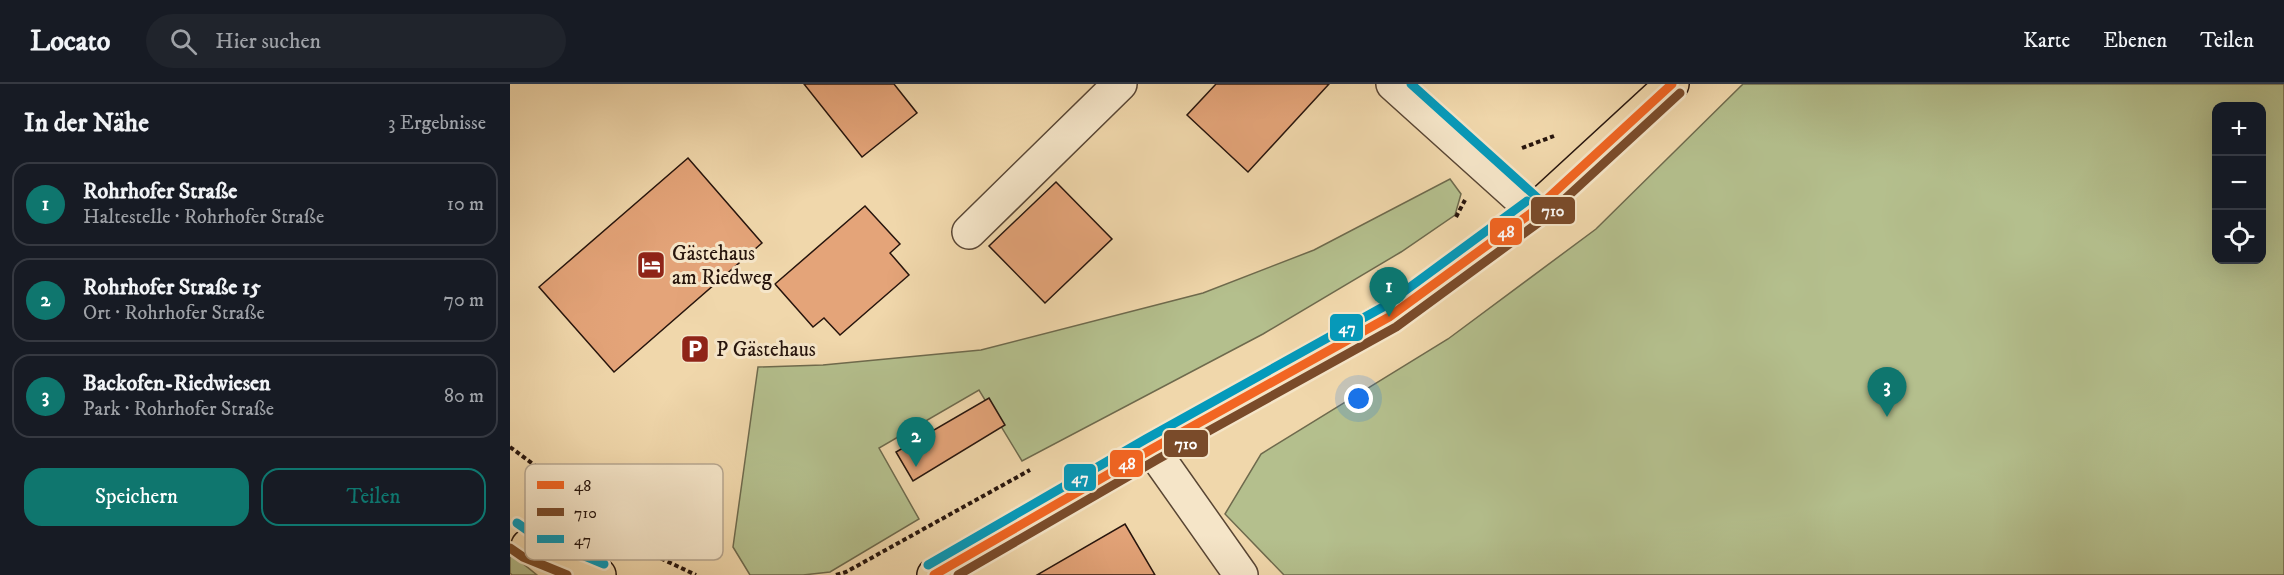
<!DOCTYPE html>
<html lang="de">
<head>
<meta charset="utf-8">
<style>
	:root { --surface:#171b24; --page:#20242c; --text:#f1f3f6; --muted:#9ea1a6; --line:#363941; --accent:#0f766e }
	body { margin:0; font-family:"IM FELL DW Pica",serif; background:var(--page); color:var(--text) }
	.controls { position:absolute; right:18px; top:18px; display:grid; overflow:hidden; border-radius:12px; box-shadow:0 6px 24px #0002 }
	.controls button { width:54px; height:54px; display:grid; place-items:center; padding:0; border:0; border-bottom:2px solid var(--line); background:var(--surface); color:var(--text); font:30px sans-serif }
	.you { position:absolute; left:849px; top:315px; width:21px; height:21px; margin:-15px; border:4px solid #fff; border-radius:50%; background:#1a73e8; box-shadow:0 0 0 9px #1a73e833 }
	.badge { display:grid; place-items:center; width:39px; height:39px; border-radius:50%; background:var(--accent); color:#fff; font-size:20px; font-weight:700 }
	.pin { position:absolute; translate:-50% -50px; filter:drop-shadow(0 2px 3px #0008) }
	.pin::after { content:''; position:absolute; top:32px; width:21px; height:18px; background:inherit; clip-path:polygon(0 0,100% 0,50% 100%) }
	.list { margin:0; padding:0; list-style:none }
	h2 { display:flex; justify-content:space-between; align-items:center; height:78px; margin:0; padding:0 24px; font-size:26px }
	h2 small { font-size:20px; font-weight:400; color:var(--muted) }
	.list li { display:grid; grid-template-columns:39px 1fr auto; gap:18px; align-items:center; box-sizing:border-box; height:84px; margin:0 12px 12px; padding:0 12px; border:2px solid var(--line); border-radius:18px }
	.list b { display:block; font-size:22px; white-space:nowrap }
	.list p { margin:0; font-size:20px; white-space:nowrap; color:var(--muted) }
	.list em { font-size:20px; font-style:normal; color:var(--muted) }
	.actions { display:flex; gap:12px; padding:18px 24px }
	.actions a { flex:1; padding:14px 0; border:2px solid var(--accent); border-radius:18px; text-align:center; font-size:21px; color:var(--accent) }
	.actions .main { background:var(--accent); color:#fff }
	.icon { flex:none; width:33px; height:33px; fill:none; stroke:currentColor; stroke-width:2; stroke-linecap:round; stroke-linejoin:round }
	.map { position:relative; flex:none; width:1774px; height:491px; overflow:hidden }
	header { display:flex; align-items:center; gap:36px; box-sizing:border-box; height:84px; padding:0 30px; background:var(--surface); border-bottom:2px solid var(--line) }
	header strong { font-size:28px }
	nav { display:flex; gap:33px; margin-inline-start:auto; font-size:21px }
	.search { width:420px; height:54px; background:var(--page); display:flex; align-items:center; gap:15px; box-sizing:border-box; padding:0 21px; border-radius:33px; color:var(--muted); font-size:22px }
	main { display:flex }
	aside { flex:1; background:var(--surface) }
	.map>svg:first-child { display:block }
	.green { fill:#b4bf8d; stroke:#6e6a4d; stroke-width:1.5; fill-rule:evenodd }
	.building { fill:#e4a479; stroke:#27150d; stroke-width:1.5 }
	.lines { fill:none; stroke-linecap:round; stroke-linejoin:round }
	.minor-casing { stroke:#594634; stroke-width:36 }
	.major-casing { stroke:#27150d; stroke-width:36 }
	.path { stroke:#27150d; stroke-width:4; stroke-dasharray:4.5 3; stroke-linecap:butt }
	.minor { stroke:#f5e5c8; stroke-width:33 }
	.major { stroke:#f0d7ab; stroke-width:33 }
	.bus-1-casing { stroke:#f5e5c8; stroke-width:14 }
	.bus-2-casing { stroke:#f5e5c8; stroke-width:14 }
	.bus-3-casing { stroke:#f5e5c8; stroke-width:14 }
	.bus-1 { stroke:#f26522; stroke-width:9 }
	.bus-2 { stroke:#7a4b2a; stroke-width:9 }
	.bus-3 { stroke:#049abb; stroke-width:9 }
	.labels { text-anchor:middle; stroke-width:6; stroke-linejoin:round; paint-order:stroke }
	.poi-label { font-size:21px; fill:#27150d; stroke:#f5e5c8; text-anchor:start }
	.key { fill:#f5e5c8; stroke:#b7a790; stroke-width:1.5 }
	.key-label { font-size:16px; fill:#27150d }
	.line-badge { stroke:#f5e5c8; stroke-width:2 }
	.badge-label { font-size:16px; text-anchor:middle; font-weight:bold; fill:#fff }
</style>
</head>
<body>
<header>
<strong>Locato</strong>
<div class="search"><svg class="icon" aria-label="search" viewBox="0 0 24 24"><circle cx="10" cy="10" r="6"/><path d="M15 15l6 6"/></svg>Hier suchen</div>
<nav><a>Karte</a><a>Ebenen</a><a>Teilen</a></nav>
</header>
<main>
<aside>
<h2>In der Nähe<small>3 Ergebnisse</small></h2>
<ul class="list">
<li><span class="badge">1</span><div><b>Rohrhofer Straße</b><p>Haltestelle · Rohrhofer Straße</p></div><em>10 m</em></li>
<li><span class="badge">2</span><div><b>Rohrhofer Straße 15</b><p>Ort · Rohrhofer Straße</p></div><em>70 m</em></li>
<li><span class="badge">3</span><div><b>Backofen-Riedwiesen</b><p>Park · Rohrhofer Straße</p></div><em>80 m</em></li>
</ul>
<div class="actions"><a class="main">Speichern</a><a>Teilen</a></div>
</aside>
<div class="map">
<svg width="1774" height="491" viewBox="0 0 1774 491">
	<rect width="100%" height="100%" fill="#f0d7ab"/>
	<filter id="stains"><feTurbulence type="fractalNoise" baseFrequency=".00333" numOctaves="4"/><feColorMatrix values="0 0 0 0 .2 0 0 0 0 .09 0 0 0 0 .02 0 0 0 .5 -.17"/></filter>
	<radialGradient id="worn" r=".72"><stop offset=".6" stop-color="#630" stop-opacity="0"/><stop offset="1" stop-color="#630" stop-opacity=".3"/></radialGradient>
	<!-- green -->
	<g class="green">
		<path d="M1233,0H1774V491H774L715,430L751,370L938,255L1086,145ZM1706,22H1752V176H1706Z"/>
		<polygon points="940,95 951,110 945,131 891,168 753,250 512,377 469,306 369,364 409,435 320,488 293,491 240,491 223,463 248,283 313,281 471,266 693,209 804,166"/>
		<polygon points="0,469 27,491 2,491 0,489"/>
	</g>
	<!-- building -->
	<g class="building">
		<polygon points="294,0 384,0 407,29 352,73"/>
		<polygon points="706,0 819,0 738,88 677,31"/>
		<polygon points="178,74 252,159 104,288 29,203"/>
		<polygon points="546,98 602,155 535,219 479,162"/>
		<polygon points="355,122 390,160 380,169 399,191 330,251 314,234 303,243 265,200"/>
		<polygon points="479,314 495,341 403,397 386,368"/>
		<polygon points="615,440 645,491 527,491"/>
	</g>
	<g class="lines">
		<!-- minor casing -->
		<g class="minor-casing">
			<g id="minor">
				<polyline points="883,0 1024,127"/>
				<polyline points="459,148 610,0"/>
				<polyline points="642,365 731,491"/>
			</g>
		</g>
		<!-- major casing -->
		<g class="major-casing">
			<g id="major">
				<polyline points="18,462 89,491"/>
				<polyline points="424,491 642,365 879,233 1024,127 1162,0"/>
			</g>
		</g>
		<!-- path -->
		<g class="path">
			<polyline points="1012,64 1044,52"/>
			<polyline points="946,133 955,116"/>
			<polyline points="0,363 150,474 186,491"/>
			<polyline points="326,491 336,488 520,386"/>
		</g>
		<!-- minor -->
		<use href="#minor" class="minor"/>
		<!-- major -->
		<use href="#major" class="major"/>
		<!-- bus-1 casing -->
		<g class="bus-1-casing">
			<polyline id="bus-1" points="424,491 642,365 879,233 1024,127 1162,0"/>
		</g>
		<!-- bus-2 casing -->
		<g class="bus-2-casing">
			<g id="bus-2">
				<polyline points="0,464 13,473 57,491"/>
				<polyline points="448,491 648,375 886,243 1032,136 1170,9"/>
			</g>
		</g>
		<!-- bus-3 casing -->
		<g class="bus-3-casing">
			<g id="bus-3">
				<polyline points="901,0 1032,118"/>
				<polyline points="7,439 24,451 94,480"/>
				<polyline points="418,481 636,355 873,223 1017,117"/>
			</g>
		</g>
		<!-- bus-1 -->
		<use href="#bus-1" class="bus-1"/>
		<!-- bus-2 -->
		<use href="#bus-2" class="bus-2"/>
		<!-- bus-3 -->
		<use href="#bus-3" class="bus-3"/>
	</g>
	<!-- icons -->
	<defs>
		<g id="hotel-square" transform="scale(1.5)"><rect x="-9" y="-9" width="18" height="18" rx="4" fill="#8f2418" stroke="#f5e5c8"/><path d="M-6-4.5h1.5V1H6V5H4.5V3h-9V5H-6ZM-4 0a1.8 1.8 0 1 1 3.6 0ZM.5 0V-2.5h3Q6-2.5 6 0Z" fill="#fff"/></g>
		<g id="parking-square" transform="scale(1.5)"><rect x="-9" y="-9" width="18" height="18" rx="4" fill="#8f2418" stroke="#f5e5c8"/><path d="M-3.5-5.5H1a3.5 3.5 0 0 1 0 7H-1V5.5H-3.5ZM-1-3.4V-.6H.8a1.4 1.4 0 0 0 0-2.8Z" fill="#fff"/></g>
	</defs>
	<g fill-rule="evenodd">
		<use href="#hotel-square" x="141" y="181"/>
		<use href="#parking-square" x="185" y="265"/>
	</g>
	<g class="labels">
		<!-- poi labels -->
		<g class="poi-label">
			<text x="162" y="176">Gästehaus<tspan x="162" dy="24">am Riedweg</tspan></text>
			<text x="206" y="272">P Gästehaus</text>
		</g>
	</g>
	<!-- legend -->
	<rect x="15" y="380" width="198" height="96" rx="9" class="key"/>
	<rect x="27" y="397" width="27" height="8" fill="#f26522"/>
	<rect x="27" y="424" width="27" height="8" fill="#7a4b2a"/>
	<rect x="27" y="451" width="27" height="8" fill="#049abb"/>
	<g class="key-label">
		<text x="64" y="407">48</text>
		<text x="64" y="434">710</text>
		<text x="64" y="461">47</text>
	</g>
	<g class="line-badge">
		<rect x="1020" y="112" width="46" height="29" rx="6" fill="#7a4b2a"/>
		<rect x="979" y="133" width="34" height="29" rx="6" fill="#f26522"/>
		<rect x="819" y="229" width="35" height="29" rx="6" fill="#049abb"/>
		<rect x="653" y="345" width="46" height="29" rx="6" fill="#7a4b2a"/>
		<rect x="599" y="365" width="35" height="29" rx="6" fill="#f26522"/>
		<rect x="553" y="379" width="34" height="29" rx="6" fill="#049abb"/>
	</g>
	<g class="badge-label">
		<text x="1043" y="132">710</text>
		<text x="996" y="153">48</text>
		<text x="837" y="249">47</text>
		<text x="676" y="365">710</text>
		<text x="617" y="385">48</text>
		<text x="570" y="399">47</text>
	</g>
	<rect width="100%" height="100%" filter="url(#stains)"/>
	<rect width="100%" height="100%" fill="url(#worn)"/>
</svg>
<div class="controls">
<button>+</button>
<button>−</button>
<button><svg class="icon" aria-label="locate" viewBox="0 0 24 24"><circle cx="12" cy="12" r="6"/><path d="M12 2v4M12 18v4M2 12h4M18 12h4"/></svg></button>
</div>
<div class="you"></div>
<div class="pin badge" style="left:879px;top:233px">1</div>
<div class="pin badge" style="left:406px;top:383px">2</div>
<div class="pin badge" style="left:1377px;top:333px">3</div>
</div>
</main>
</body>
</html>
